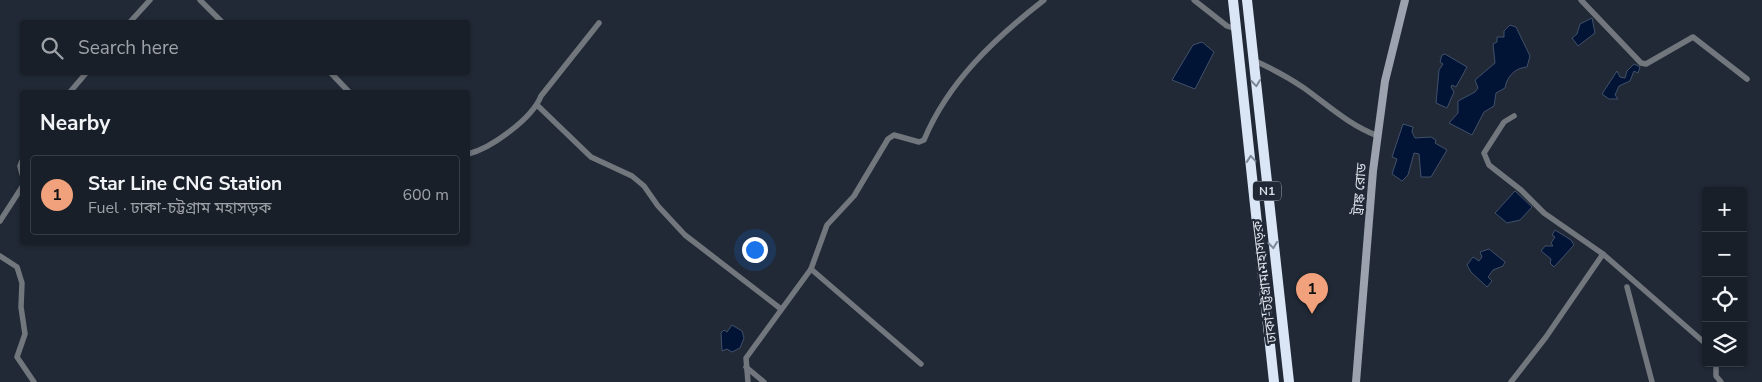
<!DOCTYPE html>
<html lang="en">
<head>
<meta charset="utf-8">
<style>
	:root { --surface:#181f28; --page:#252c34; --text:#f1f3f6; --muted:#9fa2a8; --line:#363d45; --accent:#f1a17c }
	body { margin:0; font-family:"Nunito Sans","Noto Sans Bengali",sans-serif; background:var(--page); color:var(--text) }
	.controls { position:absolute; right:15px; bottom:15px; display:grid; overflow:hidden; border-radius:5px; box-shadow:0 1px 4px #0004 }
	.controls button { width:45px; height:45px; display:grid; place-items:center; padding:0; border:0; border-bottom:1px solid var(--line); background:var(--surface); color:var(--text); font:25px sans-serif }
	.you { position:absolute; left:754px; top:249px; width:18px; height:18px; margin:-12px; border:4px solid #fff; border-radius:50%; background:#1a73e8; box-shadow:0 0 0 8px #1a73e833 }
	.badge { display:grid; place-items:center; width:32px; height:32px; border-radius:50%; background:var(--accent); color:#111; font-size:16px; font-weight:700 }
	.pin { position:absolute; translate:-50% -41px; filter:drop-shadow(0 1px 2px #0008) }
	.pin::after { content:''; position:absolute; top:26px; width:18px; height:15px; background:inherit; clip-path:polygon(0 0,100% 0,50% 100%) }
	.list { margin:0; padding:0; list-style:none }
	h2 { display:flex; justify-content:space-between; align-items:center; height:65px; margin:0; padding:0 20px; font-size:21px }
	h2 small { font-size:16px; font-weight:400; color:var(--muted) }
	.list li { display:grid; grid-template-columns:32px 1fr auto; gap:15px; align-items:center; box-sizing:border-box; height:80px; margin:0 10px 10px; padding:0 10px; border:1px solid var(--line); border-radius:5px }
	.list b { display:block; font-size:19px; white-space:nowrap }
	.list p { margin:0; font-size:16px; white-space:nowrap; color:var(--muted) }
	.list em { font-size:16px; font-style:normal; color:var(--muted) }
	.icon { flex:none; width:28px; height:28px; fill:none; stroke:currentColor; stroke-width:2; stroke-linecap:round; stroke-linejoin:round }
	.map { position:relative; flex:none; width:1762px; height:382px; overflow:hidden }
	.search { position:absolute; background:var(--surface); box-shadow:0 1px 4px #0004; left:20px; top:20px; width:450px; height:55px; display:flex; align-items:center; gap:12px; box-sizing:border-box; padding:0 18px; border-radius:5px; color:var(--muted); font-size:19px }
	.panel { position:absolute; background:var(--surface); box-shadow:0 1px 4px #0004; left:20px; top:90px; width:450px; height:155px; border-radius:5px }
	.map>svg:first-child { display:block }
	.water { fill:#011435; stroke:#42506a }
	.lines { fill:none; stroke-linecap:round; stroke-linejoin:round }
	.street { stroke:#72767d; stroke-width:5.5 }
	.secondary { stroke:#9ca3ae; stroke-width:8 }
	.highway { stroke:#dae5f6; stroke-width:10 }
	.oneway { stroke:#7d8796 }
	.labels { text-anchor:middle; stroke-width:4.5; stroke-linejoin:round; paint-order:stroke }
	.shield { fill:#202935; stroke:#a1a7b1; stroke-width:1 }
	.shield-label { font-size:12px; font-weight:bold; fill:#d8dde6 }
	.street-label { font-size:14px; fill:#d8dde6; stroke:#202935 }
</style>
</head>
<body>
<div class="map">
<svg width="1762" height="382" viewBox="0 0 1762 382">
	<rect width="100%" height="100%" fill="#202935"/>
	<!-- water -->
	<g class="water">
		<polygon points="1592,18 1595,33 1578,46 1572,38 1577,34 1580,24"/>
		<path d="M1510,25L1516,27L1530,56L1527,67C1515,68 1507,76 1505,88L1496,93L1494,106L1484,112L1472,135L1449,123L1458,113V101L1475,92L1478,88L1475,80L1495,63L1493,44L1497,42V37H1504V31Z"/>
		<polygon points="1202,42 1214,52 1195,89 1172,80 1193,45"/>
		<polygon points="1445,54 1467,67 1456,87 1452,85 1451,87 1454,92 1447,108 1436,103 1439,70 1443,64 1440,62 1442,55"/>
		<polygon points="1634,64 1640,67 1638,73 1634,71 1630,81 1619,86 1615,95 1618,99 1609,99 1602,94 1617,71 1620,77 1625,78 1627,71"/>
		<polygon points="1403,124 1413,127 1412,132 1415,138 1431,137 1436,140 1435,143 1447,150 1431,177 1421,177 1419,154 1414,153 1408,175 1402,181 1392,174 1397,159 1392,157"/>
		<polygon points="1515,191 1532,207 1520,220 1507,223 1495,213"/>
		<polygon points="1555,230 1571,240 1574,245 1554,267 1550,263 1551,259 1541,251 1545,246 1553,246 1551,243 1555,237 1552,235"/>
		<polygon points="1489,249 1505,262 1503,266 1493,270 1488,277 1492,281 1487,287 1471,272 1467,265 1473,257 1479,261 1482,257 1480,252"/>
		<polygon points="732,325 742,331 744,338 740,348 732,352 727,349 722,351 721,333 724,330 727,332"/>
	</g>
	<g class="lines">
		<!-- street -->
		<g class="street">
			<polyline points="200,0 222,22"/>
			<polyline points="1194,0 1227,26 1236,29"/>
			<polyline points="1581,0 1641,63 1646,64 1693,37 1747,79"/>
			<polyline points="130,22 150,0"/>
			<path d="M1253,60C1271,68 1288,77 1304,88C1329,106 1349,125 1378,136"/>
			<polyline points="330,72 349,92"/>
			<polyline points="70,92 87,72"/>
			<polyline points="537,105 591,157 632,176 644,186 658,206 685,235 781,309"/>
			<polyline points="1514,116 1504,122 1484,153 1489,165 1521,190 1544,213 1603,254 1706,344"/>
			<path d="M468,154C491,148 532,119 541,96L599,23"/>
			<polyline points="22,161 20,166 22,174"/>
			<polyline points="0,221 22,187"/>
			<polyline points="0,256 17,267 22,283 21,307 25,334 17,357 34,382"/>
			<polyline points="811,269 921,364"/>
			<polyline points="1627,287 1652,382"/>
			<polyline points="1716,363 1716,376 1721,382"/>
			<polyline points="746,367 764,382"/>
			<path d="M748,382L746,358L811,269L827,225L854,196L888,139L894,135L919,142L924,140C948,82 995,38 1044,0"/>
			<polyline points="1511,382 1546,337 1603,254"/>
		</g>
		<!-- secondary -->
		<polyline class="secondary" points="1356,382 1373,171 1385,81 1405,0"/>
		<!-- highway -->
		<g class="highway">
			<polyline points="1233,0 1274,382"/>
			<polyline points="1247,0 1289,382"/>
		</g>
	</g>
	<!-- one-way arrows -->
	<defs><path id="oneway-chevron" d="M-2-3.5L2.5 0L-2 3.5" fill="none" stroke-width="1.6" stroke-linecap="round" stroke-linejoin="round" transform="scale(1.25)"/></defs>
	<g class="oneway">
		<use href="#oneway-chevron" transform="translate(1256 83) rotate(84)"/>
		<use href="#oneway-chevron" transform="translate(1251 159) rotate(-95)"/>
		<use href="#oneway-chevron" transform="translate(1273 245) rotate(83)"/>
	</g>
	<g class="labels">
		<!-- shield labels -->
		<rect class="shield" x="1253" y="181.5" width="28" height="19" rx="4"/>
		<g class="shield-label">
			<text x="1267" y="195">N1</text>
		</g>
		<!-- street labels -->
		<g class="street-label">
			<text transform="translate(1359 189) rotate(-85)" y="5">ট্রাঙ্ক রোড</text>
			<text transform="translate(1264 282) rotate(-97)" y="5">ঢাকা-চট্টগ্রাম মহাসড়ক</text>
		</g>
	</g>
</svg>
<div class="controls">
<button>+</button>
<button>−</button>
<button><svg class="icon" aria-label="locate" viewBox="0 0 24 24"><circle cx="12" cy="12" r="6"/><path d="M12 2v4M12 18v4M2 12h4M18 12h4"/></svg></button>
<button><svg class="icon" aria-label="layers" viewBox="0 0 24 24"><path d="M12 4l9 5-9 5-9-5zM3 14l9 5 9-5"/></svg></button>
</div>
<div class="you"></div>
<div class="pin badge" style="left:1312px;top:314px">1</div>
<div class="search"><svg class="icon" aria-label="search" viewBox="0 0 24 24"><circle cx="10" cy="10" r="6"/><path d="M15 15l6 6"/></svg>Search here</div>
<section class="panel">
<h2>Nearby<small></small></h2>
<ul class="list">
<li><span class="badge">1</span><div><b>Star Line CNG Station</b><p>Fuel · ঢাকা-চট্টগ্রাম মহাসড়ক</p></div><em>600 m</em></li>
</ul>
</section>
</div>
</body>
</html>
